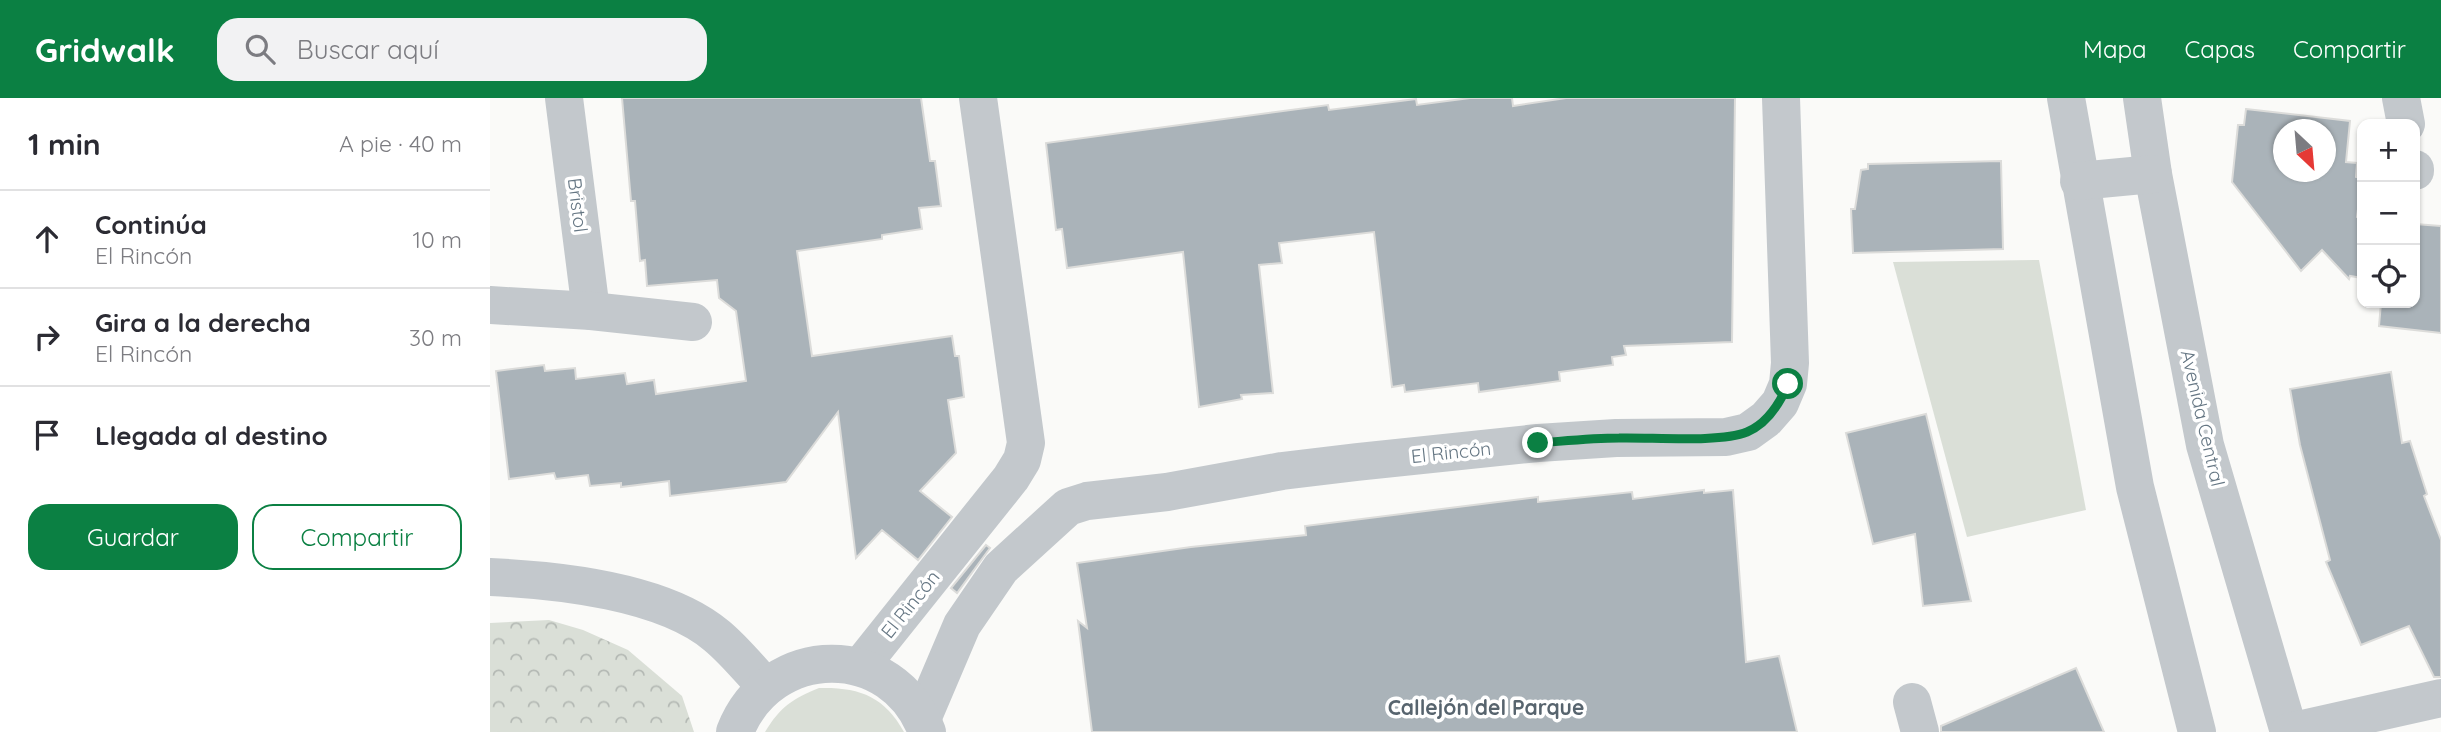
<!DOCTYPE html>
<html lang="es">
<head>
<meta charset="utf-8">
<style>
	:root { --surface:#fff; --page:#f2f2f3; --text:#2b2b33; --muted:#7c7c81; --line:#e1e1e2; --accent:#0b8043 }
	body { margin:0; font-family:Quicksand,sans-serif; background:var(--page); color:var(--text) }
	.controls { position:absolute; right:21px; top:21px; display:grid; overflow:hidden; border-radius:14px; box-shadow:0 2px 5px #0004 }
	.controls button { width:63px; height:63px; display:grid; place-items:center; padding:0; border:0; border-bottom:2px solid var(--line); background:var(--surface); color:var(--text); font:35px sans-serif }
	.compass { position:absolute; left:1783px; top:21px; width:63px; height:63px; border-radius:50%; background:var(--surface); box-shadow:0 2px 5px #0004; rotate:154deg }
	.stop { position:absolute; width:21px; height:21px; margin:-16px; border:5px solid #0b8043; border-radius:50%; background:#fff }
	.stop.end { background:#0b8043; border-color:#fff; box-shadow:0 2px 7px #0008 }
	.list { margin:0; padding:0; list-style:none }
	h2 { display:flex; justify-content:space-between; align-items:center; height:91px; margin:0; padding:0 28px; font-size:30px }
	h2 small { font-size:23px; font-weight:400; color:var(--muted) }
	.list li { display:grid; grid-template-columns:46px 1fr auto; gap:21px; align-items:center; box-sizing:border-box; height:98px; padding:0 28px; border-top:2px solid var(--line) }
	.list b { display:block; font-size:26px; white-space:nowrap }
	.list p { margin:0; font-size:23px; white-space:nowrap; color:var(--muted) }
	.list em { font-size:23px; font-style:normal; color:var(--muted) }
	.actions { display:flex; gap:14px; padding:21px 28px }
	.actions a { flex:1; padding:16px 0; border:2px solid var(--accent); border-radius:21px; text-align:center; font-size:24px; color:var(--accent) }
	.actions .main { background:var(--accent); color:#fff }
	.icon { flex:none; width:38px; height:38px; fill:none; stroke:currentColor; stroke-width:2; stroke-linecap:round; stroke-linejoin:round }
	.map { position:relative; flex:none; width:1951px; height:634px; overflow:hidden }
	header { display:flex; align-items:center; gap:42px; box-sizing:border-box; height:98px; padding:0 35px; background:var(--accent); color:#fff }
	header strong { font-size:33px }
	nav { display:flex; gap:38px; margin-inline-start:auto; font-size:24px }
	.search { width:490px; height:63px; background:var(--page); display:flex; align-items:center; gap:18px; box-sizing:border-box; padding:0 24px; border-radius:21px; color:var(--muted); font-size:26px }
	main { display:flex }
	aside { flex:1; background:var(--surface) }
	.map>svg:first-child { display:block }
	.park { fill:url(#park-crowns) }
	.garden { fill:#dadfd7 }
	.building { fill:#aab3b9; stroke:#dcdcda; stroke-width:2; fill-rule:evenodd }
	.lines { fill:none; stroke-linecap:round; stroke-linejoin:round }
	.street { stroke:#c3c8cc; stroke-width:38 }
	.route { stroke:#0b8043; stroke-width:9 }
	.labels { text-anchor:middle; stroke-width:7; stroke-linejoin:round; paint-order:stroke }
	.street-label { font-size:19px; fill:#657683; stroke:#fff }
	.neighbourhood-label { font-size:21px; font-weight:bold; fill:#57646e; stroke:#fff }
</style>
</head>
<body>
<header>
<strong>Gridwalk</strong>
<div class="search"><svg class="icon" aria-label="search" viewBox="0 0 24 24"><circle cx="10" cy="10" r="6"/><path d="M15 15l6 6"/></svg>Buscar aquí</div>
<nav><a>Mapa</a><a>Capas</a><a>Compartir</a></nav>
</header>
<main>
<aside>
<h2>1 min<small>A pie · 40 m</small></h2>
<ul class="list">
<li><svg class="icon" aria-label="ahead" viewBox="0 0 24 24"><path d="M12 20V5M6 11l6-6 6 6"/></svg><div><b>Continúa</b><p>El Rincón</p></div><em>10 m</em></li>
<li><svg class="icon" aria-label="right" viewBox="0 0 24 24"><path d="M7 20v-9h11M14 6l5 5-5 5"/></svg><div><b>Gira a la derecha</b><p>El Rincón</p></div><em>30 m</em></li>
<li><svg class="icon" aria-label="arrive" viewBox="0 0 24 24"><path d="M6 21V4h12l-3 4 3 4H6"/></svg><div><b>Llegada al destino</b></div></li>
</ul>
<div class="actions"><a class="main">Guardar</a><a>Compartir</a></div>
</aside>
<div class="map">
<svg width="1951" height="634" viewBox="0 0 1951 634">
	<defs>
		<pattern id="park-crowns" width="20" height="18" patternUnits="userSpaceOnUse" patternTransform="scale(1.75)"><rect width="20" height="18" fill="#dadfd7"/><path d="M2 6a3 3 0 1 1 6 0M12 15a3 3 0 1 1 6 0" fill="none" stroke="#b4b9b4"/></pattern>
	</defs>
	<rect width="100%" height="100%" fill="#fafaf8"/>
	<!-- park -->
	<polygon class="park" points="59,522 93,532 138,552 192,598 204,634 0,634 0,525"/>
	<!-- garden -->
	<g class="garden">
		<polygon points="1549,162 1596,412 1477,439 1403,164"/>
		<path d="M329,590C369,589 394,598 414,634H275C290,609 302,601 329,590Z"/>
	</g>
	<!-- building -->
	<g class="building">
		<polygon points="132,0 431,0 440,63 445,63 451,108 429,110 432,131 392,137 392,141 307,153 322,258 462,238 465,258 469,258 474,299 458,302 466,355 430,393 462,419 428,462 392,432 366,460 348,314 296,384 180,398 179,383 131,389 131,385 100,388 98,377 66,381 64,375 19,381 6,273 54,267 55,273 85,270 86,281 135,275 137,286 164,282 166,296 256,283 246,213 229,200 227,182 157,188 155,162 150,163 145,103 141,103"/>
		<polygon points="980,0 1022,0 1023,8 1076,0 1245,0 1242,244 1134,248 1136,257 1122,259 1123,267 1069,274 1070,283 989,294 988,285 915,294 914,287 902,289 884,134 789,145 792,165 769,167 783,295 751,297 752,301 709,309 693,154 577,170 572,131 566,132 556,45 838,7 839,12 926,1 927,7"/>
		<path d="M1756,11L1860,23L1856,64L1867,65L1866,79L1872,80L1867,119L1872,120V180L1860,178L1859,181L1832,152L1811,173L1742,84L1748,27H1754ZM1794,32H1836V74H1794Z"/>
		<polygon points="1511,63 1513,151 1363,155 1361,111 1365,111 1371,72 1378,71 1378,66"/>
		<polygon points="1925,126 1951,128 1951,235 1889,228 1891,205 1925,205"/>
		<polygon points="1901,274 1912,345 1920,343 1937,396 1934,398 1951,442 1951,579 1944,579 1919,528 1871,547 1836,464 1840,462 1810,347 1800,291"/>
		<polygon points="1436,316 1481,503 1433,508 1425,436 1383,446 1356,335"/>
		<polygon points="1214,392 1214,395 1243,392 1256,564 1289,558 1307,634 602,634 588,523 597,530 587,465 701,449 816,437 815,428 1048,399 1048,404 1142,394 1143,401"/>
		<polygon points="496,447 500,450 467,495 461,490"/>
		<polygon points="1586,570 1614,634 1451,634 1451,628"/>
	</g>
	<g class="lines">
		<!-- street -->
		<g class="street">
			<polyline points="74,0 101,213"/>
			<polyline points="1576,0 1645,389 1707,634"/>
			<polyline points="1652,0 1663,76 1715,347 1799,634"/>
			<polyline points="1911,0 1916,26"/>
			<polyline points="1925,71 1925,73"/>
			<polyline points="1589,83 1663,76"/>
			<polyline points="0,207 101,213 203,224"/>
			<path d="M0,479C67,482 174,493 227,538C245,553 260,572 276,589"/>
			<polyline points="370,569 521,380 532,362 536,345 488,0"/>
			<polyline points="1422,604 1430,634"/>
			<polyline points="432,621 472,527 511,470 578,409 597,403 677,394 792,373 867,364 1048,345 1126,340 1236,339 1258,334 1276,321 1290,305 1298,286 1300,265 1291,0"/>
			<path d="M245,634C280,544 403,542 437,634"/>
			<polyline points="1799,634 1951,600"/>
		</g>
	</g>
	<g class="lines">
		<!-- route -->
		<path class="route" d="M1048,345C1075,343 1102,340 1129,340C1161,339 1230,345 1257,334C1278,325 1290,305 1298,286"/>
	</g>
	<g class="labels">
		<!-- street labels -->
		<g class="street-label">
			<text transform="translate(88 107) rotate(83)" y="7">Bristol</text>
			<text transform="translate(1713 320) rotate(77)" y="7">Avenida Central</text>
			<text transform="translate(961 354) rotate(-6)" y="7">El Rincón</text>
			<text transform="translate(420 506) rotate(-51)" y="7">El Rincón</text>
		</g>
		<!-- neighbourhood labels -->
		<g class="neighbourhood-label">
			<text x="996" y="617">Callejón del Parque</text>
		</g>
	</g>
</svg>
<div class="controls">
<button>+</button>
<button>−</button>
<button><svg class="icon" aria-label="locate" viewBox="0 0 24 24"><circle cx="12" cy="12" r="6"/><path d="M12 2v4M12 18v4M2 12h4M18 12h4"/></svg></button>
</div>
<svg class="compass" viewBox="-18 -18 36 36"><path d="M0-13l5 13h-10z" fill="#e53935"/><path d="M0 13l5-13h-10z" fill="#7c7c81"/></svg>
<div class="stop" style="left:1298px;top:286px"></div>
<div class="stop end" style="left:1048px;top:345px"></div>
</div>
</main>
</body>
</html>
